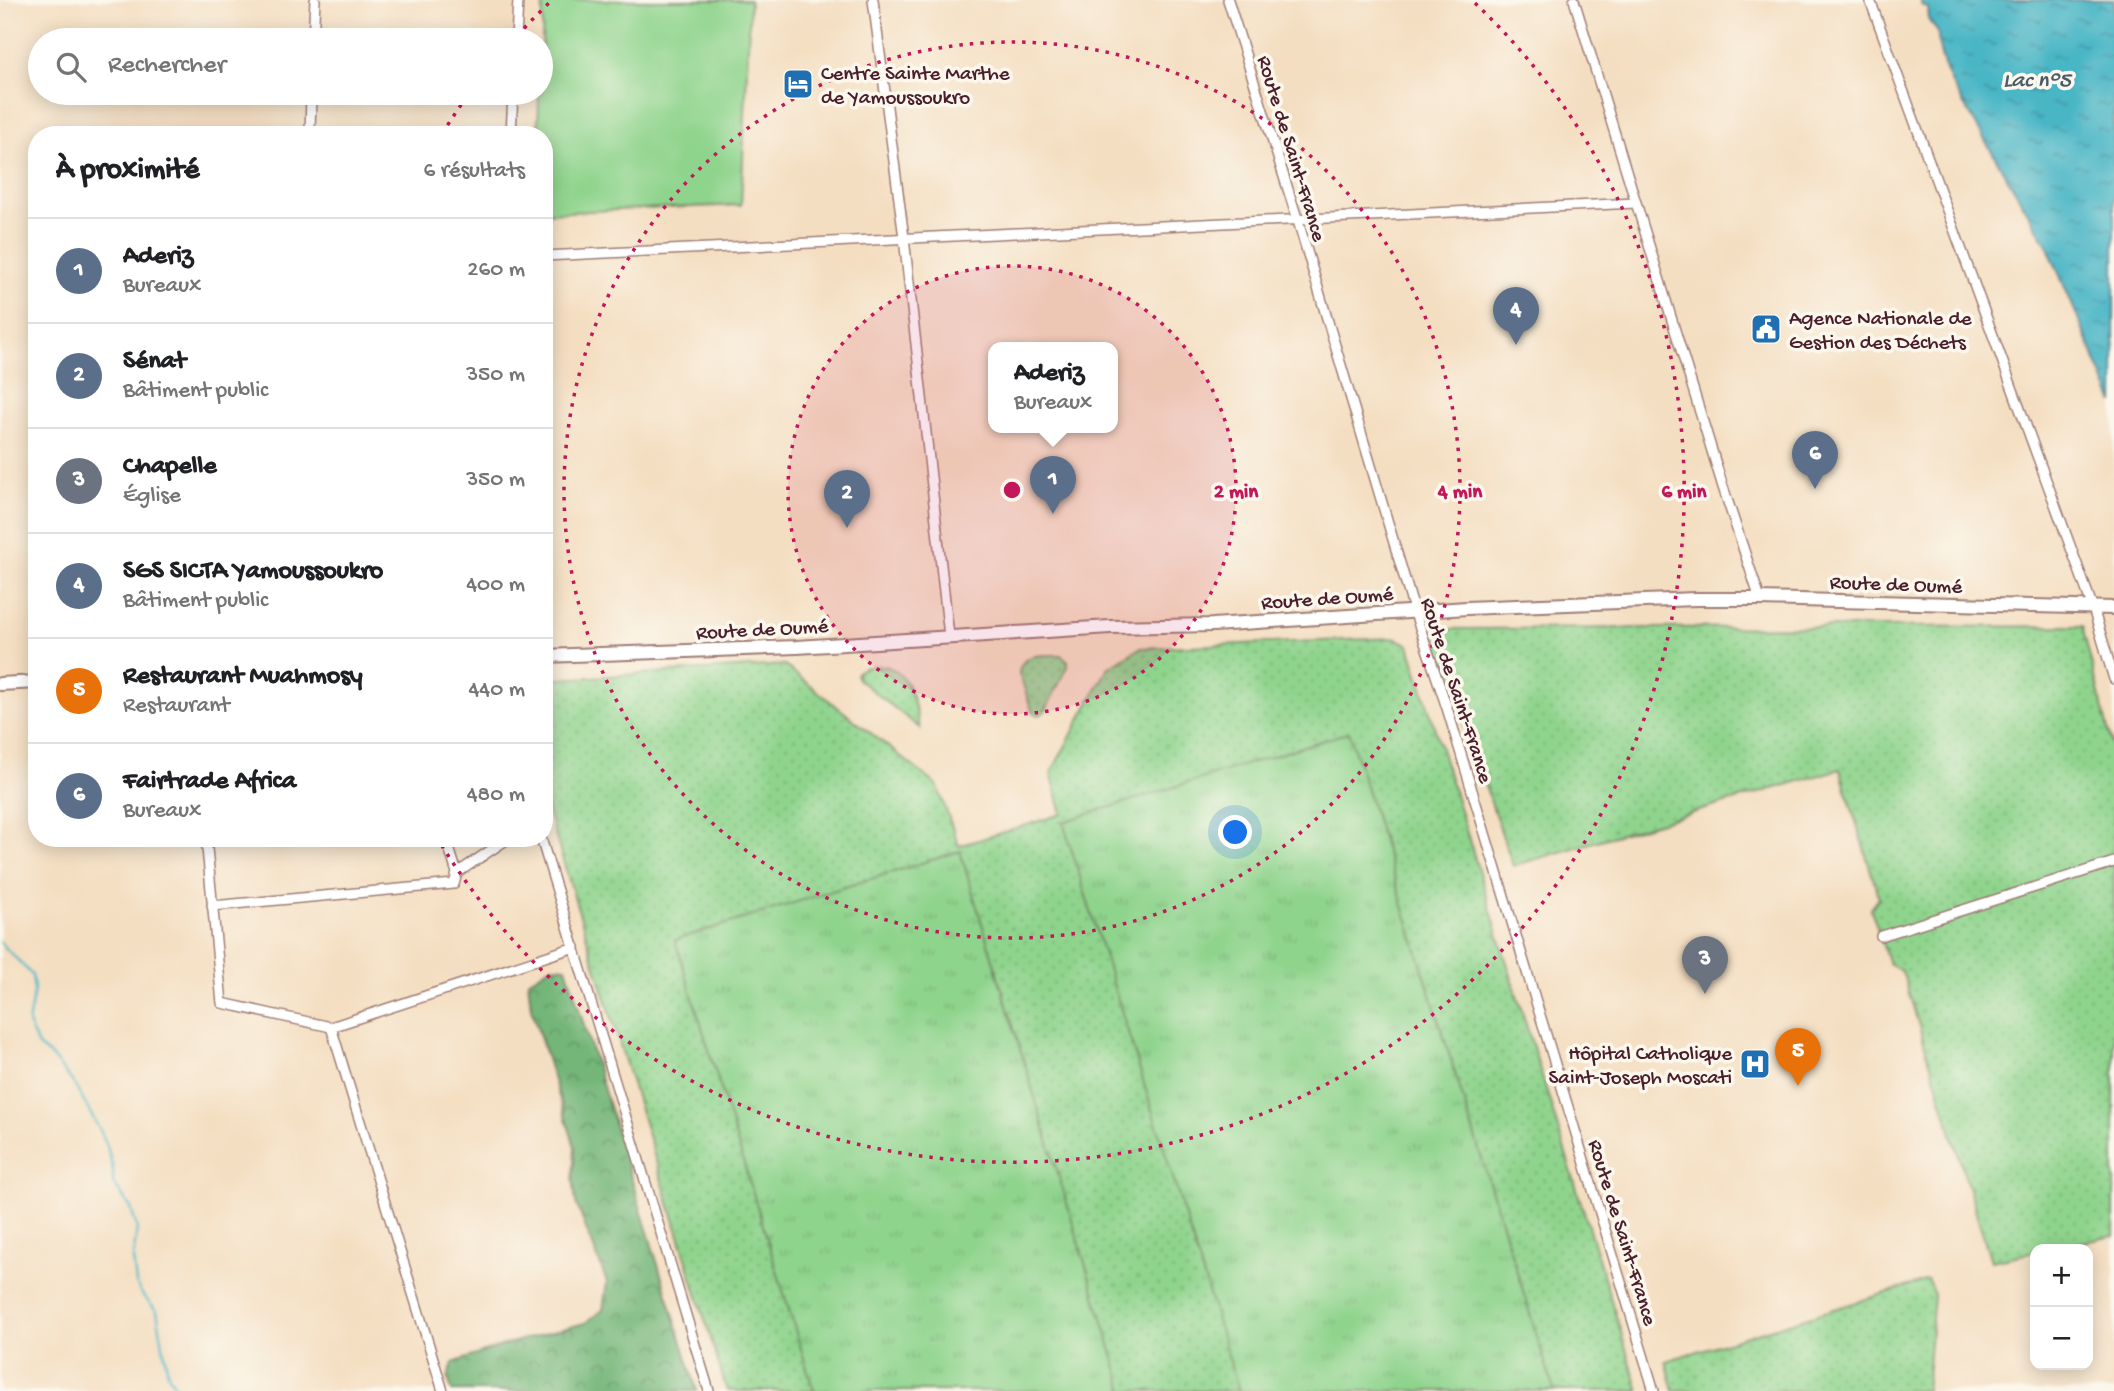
<!DOCTYPE html>
<html lang="fr">
<head>
<meta charset="utf-8">
<style>
	:root { --surface:#fff; --page:#f2f2f2; --text:#202124; --muted:#757577; --line:#e0e0e0; --accent:#7c3aed }
	body { margin:0; font-family:"Gochi Hand",sans-serif; background:var(--page); color:var(--text) }
	.controls { position:absolute; right:21px; bottom:21px; display:grid; overflow:hidden; border-radius:14px; box-shadow:0 4px 18px #0003 }
	.controls button { width:63px; height:63px; display:grid; place-items:center; padding:0; border:0; border-bottom:2px solid var(--line); background:var(--surface); color:var(--text); font:35px sans-serif }
	.you { position:absolute; left:1236px; top:833px; width:24px; height:24px; margin:-18px; border:5px solid #fff; border-radius:50%; background:#1a73e8; box-shadow:0 0 0 10px #1a73e833 }
	.badge { display:grid; place-items:center; width:46px; height:46px; border-radius:50%; background:var(--accent); color:#fff; font-size:23px; font-weight:700 }
	.pin { position:absolute; translate:-50% -58px; filter:drop-shadow(0 2px 4px #0008) }
	.pin::after { content:''; position:absolute; top:37px; width:24px; height:21px; background:inherit; clip-path:polygon(0 0,100% 0,50% 100%) }
	.popup { position:absolute; left:988px; top:342px; width:130px; height:91px; box-sizing:border-box; display:grid; place-content:center; border-radius:14px; background:var(--surface); filter:drop-shadow(0 2px 5px #0005); font-size:23px; white-space:nowrap; color:var(--muted) }
	.popup b { font-size:26px; color:var(--text) }
	.popup::after { content:''; position:absolute; left:50%; top:100%; margin-left:-14px; border:14px solid transparent; border-top-color:var(--surface) }
	.list { margin:0; padding:0; list-style:none }
	h2 { display:flex; justify-content:space-between; align-items:center; height:91px; margin:0; padding:0 28px; font-size:30px }
	h2 small { font-size:23px; font-weight:400; color:var(--muted) }
	.list li { display:grid; grid-template-columns:46px 1fr auto; gap:21px; align-items:center; box-sizing:border-box; height:105px; padding:0 28px; border-top:2px solid var(--line) }
	.list b { display:block; font-size:26px; white-space:nowrap }
	.list p { margin:0; font-size:23px; white-space:nowrap; color:var(--muted) }
	.list em { font-size:23px; font-style:normal; color:var(--muted) }
	.icon { flex:none; width:38px; height:38px; fill:none; stroke:currentColor; stroke-width:2; stroke-linecap:round; stroke-linejoin:round }
	.map { position:relative; flex:none; width:2114px; height:1391px; overflow:hidden }
	.search { position:absolute; background:var(--surface); box-shadow:0 4px 18px #0003; left:28px; top:28px; width:525px; height:77px; display:flex; align-items:center; gap:18px; box-sizing:border-box; padding:0 24px; border-radius:38px; color:var(--muted); font-size:26px }
	.panel { position:absolute; background:var(--surface); box-shadow:0 4px 18px #0003; left:28px; top:126px; width:525px; height:721px; border-radius:28px }
	.map>svg:first-child { display:block }
	.grass { fill:url(#grass-dots); stroke:#6c7a5c; stroke-width:2 }
	.forest { fill:url(#forest-crowns); stroke:#5e6a52; stroke-width:2 }
	.park { fill:url(#park-tufts); stroke:#6c7a5c; stroke-width:2 }
	.pitch { fill:#8fd48d; stroke:#6c7a5c; stroke-width:2 }
	.water { fill:url(#water-ripples); stroke:#4a6a78; stroke-width:2 }
	.lines { fill:none; stroke-linecap:round; stroke-linejoin:round }
	.stream { stroke:#4ab6c6; stroke-width:2.5 }
	.minor-casing { stroke:#9f7e76; stroke-width:12 }
	.major-casing { stroke:#9f7e76; stroke-width:16 }
	.minor { stroke:#fff; stroke-width:9 }
	.major { stroke:#fff; stroke-width:12 }
	.ring { fill:none; stroke:#c2185b; stroke-width:3.5; stroke-dasharray:3.5 7 }
	.labels { text-anchor:middle; stroke-width:7; stroke-linejoin:round; paint-order:stroke }
	.poi-label { font-size:21px; fill:#4a1f2b; stroke:#fbf7ec; text-anchor:start }
	.street-label { font-size:21px; fill:#4a1f2b; stroke:#fbf7ec }
	.water-label { font-size:23px; font-style:italic; fill:#4a5b69; stroke:#fbf7ec }
	.centre { fill:#c2185b; stroke:#fbf7ec; stroke-width:3.5 }
	.ring-label { font-size:21px; text-anchor:middle; font-weight:bold; fill:#c2185b; stroke:#fbf7ec; stroke-width:7; stroke-linejoin:round; paint-order:stroke }
</style>
</head>
<body>
<div class="map">
<svg width="2114" height="1391" viewBox="0 0 2114 1391">
	<defs>
		<pattern id="grass-dots" width="8" height="8" patternUnits="userSpaceOnUse" patternTransform="scale(1.75)"><rect width="8" height="8" fill="#8fd48d"/><path d="M2 2h.1M6 6h.1" fill="none" stroke="#7db67a" stroke-width="1.8" stroke-linecap="round"/></pattern>
		<pattern id="forest-crowns" width="20" height="18" patternUnits="userSpaceOnUse" patternTransform="scale(1.75)"><rect width="20" height="18" fill="#73b678"/><path d="M2 6a3 3 0 1 1 6 0M12 15a3 3 0 1 1 6 0" fill="none" stroke="#609363"/></pattern>
		<pattern id="park-tufts" width="24" height="20" patternUnits="userSpaceOnUse" patternTransform="scale(1.75)"><rect width="24" height="20" fill="#8fd48d"/><path d="M3 7l-1-3M5 7V3M7 7l1-3M15 17l-1-3M17 17v-4M19 17l1-3" fill="none" stroke="#7db67a"/></pattern>
		<pattern id="water-ripples" width="26" height="14" patternUnits="userSpaceOnUse" patternTransform="scale(1.75)"><rect width="26" height="14" fill="#4ab6c6"/><path d="M2 4q2-2 4 0t4 0M15 11q2-2 4 0t4 0" fill="none" stroke="#4093a1"/></pattern>
	</defs>
	<rect width="100%" height="100%" fill="#fbf7ec"/>
	<filter id="ink" filterUnits="userSpaceOnUse"><feTurbulence type="fractalNoise" baseFrequency=".0143" numOctaves="2"/><feDisplacementMap in="SourceGraphic" scale="14" xChannelSelector="R" yChannelSelector="G"/><feConvolveMatrix kernelMatrix="1 2 1 2 8 2 1 2 1" color-interpolation-filters="sRGB"/></filter>
	<filter id="wash" filterUnits="userSpaceOnUse"><feTurbulence type="fractalNoise" baseFrequency=".00686" numOctaves="4" result="noise"/><feDisplacementMap in="SourceGraphic" scale="28" xChannelSelector="R" yChannelSelector="G"/><feGaussianBlur stdDeviation="1.57" result="paint"/><feColorMatrix in="noise" values="0 0 0 0 0 0 0 0 0 0 0 0 0 0 0 0 0 1.4 0 .05"/><feComposite in="paint" operator="in"/></filter>
	<g filter="url(#wash)">
		<rect width="100%" height="100%" fill="#f4dec1"/>
		<!-- grass -->
		<g class="grass">
			<polygon points="2082,626 2114,754 2114,1236 2049,1249 2035,1249 2035,1252 1991,1261 1902,971 1889,964 1871,909 1879,898 1840,769 1513,866 1438,649 1439,639 1451,629"/>
			<polygon points="1396,638 1409,645 1639,1391 727,1391 544,799 544,680 784,665 937,785 959,846 1062,814 1051,773 1108,668 1140,648"/>
			<path d="M1061,655L1068,661V666L1045,711L1040,715L1033,713L1019,673C1021,652 1044,655 1061,655Z"/>
			<path d="M886,666C912,674 914,706 920,728L859,680L856,675C860,664 876,667 886,666Z"/>
			<polygon points="1928,1280 1934,1295 1926,1391 1674,1391 1666,1361"/>
		</g>
		<!-- forest -->
		<polygon class="forest" points="552,966 566,967 697,1391 452,1391 448,1378 453,1363 507,1344 585,1323 603,1310 607,1282 576,1203 573,1178 575,1147 531,1008 528,981"/>
		<!-- park -->
		<g class="park">
			<polygon points="1349,732 1554,1391 1239,1391 1063,822"/>
			<polygon points="960,851 1124,1391 814,1391 675,940"/>
		</g>
		<!-- pitch -->
		<polygon class="pitch" points="543,0 750,0 741,205 544,213 544,135 538,135 539,93 541,93"/>
		<!-- water -->
		<path class="water" d="M1921,0H2114V403L2047,245L1952,84C1945,67 1937,51 1938,32L1929,21L1928,8L1921,5Z"/>
		<g class="lines">
			<!-- stream -->
			<polyline class="stream" points="0,942 32,975 34,990 28,1023 38,1046 51,1056 72,1081 100,1130 107,1146 113,1169 113,1183 131,1208 137,1228 133,1259 136,1283 143,1296 157,1311 168,1374 178,1391"/>
		</g>
	</g>
	<g filter="url(#ink)">
		<g class="lines">
			<!-- minor casing -->
			<g class="minor-casing">
				<g id="minor">
					<polyline points="873,0 904,238 949,636"/>
					<polyline points="1228,0 1298,221 1414,610 1447,708 1654,1391"/>
					<polyline points="1574,0 1723,487 1760,599"/>
					<polyline points="1870,0 2093,608 2114,679"/>
					<polyline points="313,40 315,0"/>
					<polyline points="516,40 518,0"/>
					<polyline points="310,135 311,93"/>
					<polyline points="511,135 513,93"/>
					<path d="M544,256C908,240 1272,222 1636,203"/>
					<polyline points="206,838 222,1003 331,1027 575,947"/>
					<polyline points="541,838 709,1391"/>
					<polyline points="457,873 509,838"/>
					<polyline points="212,906 454,884 457,873 446,838"/>
					<polyline points="1881,936 2114,862"/>
					<polyline points="331,1027 443,1391"/>
				</g>
			</g>
			<!-- major casing -->
			<g class="major-casing">
				<g id="major">
					<polyline points="544,656 797,647 1110,627 1213,625 1467,608 1696,599 1760,599 2114,608"/>
					<polyline points="0,684 37,682"/>
				</g>
			</g>
			<!-- minor -->
			<use href="#minor" class="minor"/>
			<!-- major -->
			<use href="#major" class="major"/>
		</g>
	</g>
	<!-- distance rings -->
	<circle cx="1012" cy="490" r="224" fill="#c2185b" fill-opacity=".12"/>
	<g class="ring">
		<circle cx="1012" cy="490" r="224"/>
		<circle cx="1012" cy="490" r="448"/>
		<path d="M442 134A672 672 0 0 1 468 95M517 36A672 672 0 0 1 549 3M1475 3A672 672 0 1 1 439 841"/>
	</g>
	<!-- icons -->
	<defs>
		<g id="hotel-square" transform="scale(1.575)"><rect x="-9" y="-9" width="18" height="18" rx="4" fill="#1f6fb2" stroke="#fbf7ec"/><path d="M-6-4.5h1.5V1H6V5H4.5V3h-9V5H-6ZM-4 0a1.8 1.8 0 1 1 3.6 0ZM.5 0V-2.5h3Q6-2.5 6 0Z" fill="#fff"/></g>
		<g id="civic-square" transform="scale(1.575)"><rect x="-9" y="-9" width="18" height="18" rx="4" fill="#1f6fb2" stroke="#fbf7ec"/><path d="M-.6-6.5H3V-4.5H.6V-3L4-1V1h2V6H-6V1h2V-1L-.6-3ZM-1.2 2.5V6h2.4V2.5Z" fill="#fff"/></g>
		<g id="hospital-square" transform="scale(1.575)"><rect x="-9" y="-9" width="18" height="18" rx="4" fill="#1f6fb2" stroke="#fbf7ec"/><path d="M-5-5h3v3.5h4V-5h3V5h-3V1.5h-4V5h-3Z" fill="#fff"/></g>
	</defs>
	<g fill-rule="evenodd">
		<use href="#hotel-square" x="798" y="84"/>
		<use href="#civic-square" x="1766" y="329"/>
		<use href="#hospital-square" x="1755" y="1064"/>
	</g>
	<g class="labels">
		<!-- poi labels -->
		<g class="poi-label">
			<text x="821" y="79">Centre Sainte Marthe<tspan x="821" dy="24">de Yamoussoukro</tspan></text>
			<text x="1789" y="324">Agence Nationale de<tspan x="1789" dy="24">Gestion des Déchets</tspan></text>
			<text x="1732" y="1059" text-anchor="end">Hôpital Catholique<tspan x="1732" dy="24">Saint-Joseph Moscati</tspan></text>
		</g>
		<!-- street labels -->
		<g class="street-label">
			<text transform="translate(1293 148) rotate(73)" y="7">Route de Saint-France</text>
			<text transform="translate(1896 583) rotate(2)" y="7">Route de Oumé</text>
			<text transform="translate(1327 597) rotate(-4)" y="7">Route de Oumé</text>
			<text transform="translate(762 628) rotate(-3)" y="7">Route de Oumé</text>
			<text transform="translate(1458 690) rotate(72)" y="7">Route de Saint-France</text>
			<text transform="translate(1624 1232) rotate(73)" y="7">Route de Saint-France</text>
		</g>
		<!-- water labels -->
		<g class="water-label">
			<text x="2037" y="86">Lac n°5</text>
		</g>
	</g>
	<circle cx="1012" cy="490" r="10" class="centre"/>
	<g class="ring-label">
		<text x="1236" y="497">2 min</text>
		<text x="1460" y="497">4 min</text>
		<text x="1684" y="497">6 min</text>
	</g>
</svg>
<div class="controls">
<button>+</button>
<button>−</button>
</div>
<div class="you"></div>
<div class="pin badge" style="left:1053px;top:514px;background:#5c6f8a">1</div>
<div class="popup"><b>Aderiz</b>Bureaux</div>
<div class="pin badge" style="left:847px;top:528px;background:#5c6f8a">2</div>
<div class="pin badge" style="left:1705px;top:994px;background:#6b7280">3</div>
<div class="pin badge" style="left:1516px;top:345px;background:#5c6f8a">4</div>
<div class="pin badge" style="left:1798px;top:1086px;background:#e8710a">5</div>
<div class="pin badge" style="left:1815px;top:489px;background:#5c6f8a">6</div>
<div class="search"><svg class="icon" aria-label="search" viewBox="0 0 24 24"><circle cx="10" cy="10" r="6"/><path d="M15 15l6 6"/></svg>Rechercher</div>
<section class="panel">
<h2>À proximité<small>6 résultats</small></h2>
<ul class="list">
<li><span class="badge" style="background:#5c6f8a">1</span><div><b>Aderiz</b><p>Bureaux</p></div><em>260 m</em></li>
<li><span class="badge" style="background:#5c6f8a">2</span><div><b>Sénat</b><p>Bâtiment public</p></div><em>350 m</em></li>
<li><span class="badge" style="background:#6b7280">3</span><div><b>Chapelle</b><p>Église</p></div><em>350 m</em></li>
<li><span class="badge" style="background:#5c6f8a">4</span><div><b>SGS SICTA Yamoussoukro</b><p>Bâtiment public</p></div><em>400 m</em></li>
<li><span class="badge" style="background:#e8710a">5</span><div><b>Restaurant Muahmosy</b><p>Restaurant</p></div><em>440 m</em></li>
<li><span class="badge" style="background:#5c6f8a">6</span><div><b>Fairtrade Africa</b><p>Bureaux</p></div><em>480 m</em></li>
</ul>
</section>
</div>
</body>
</html>
